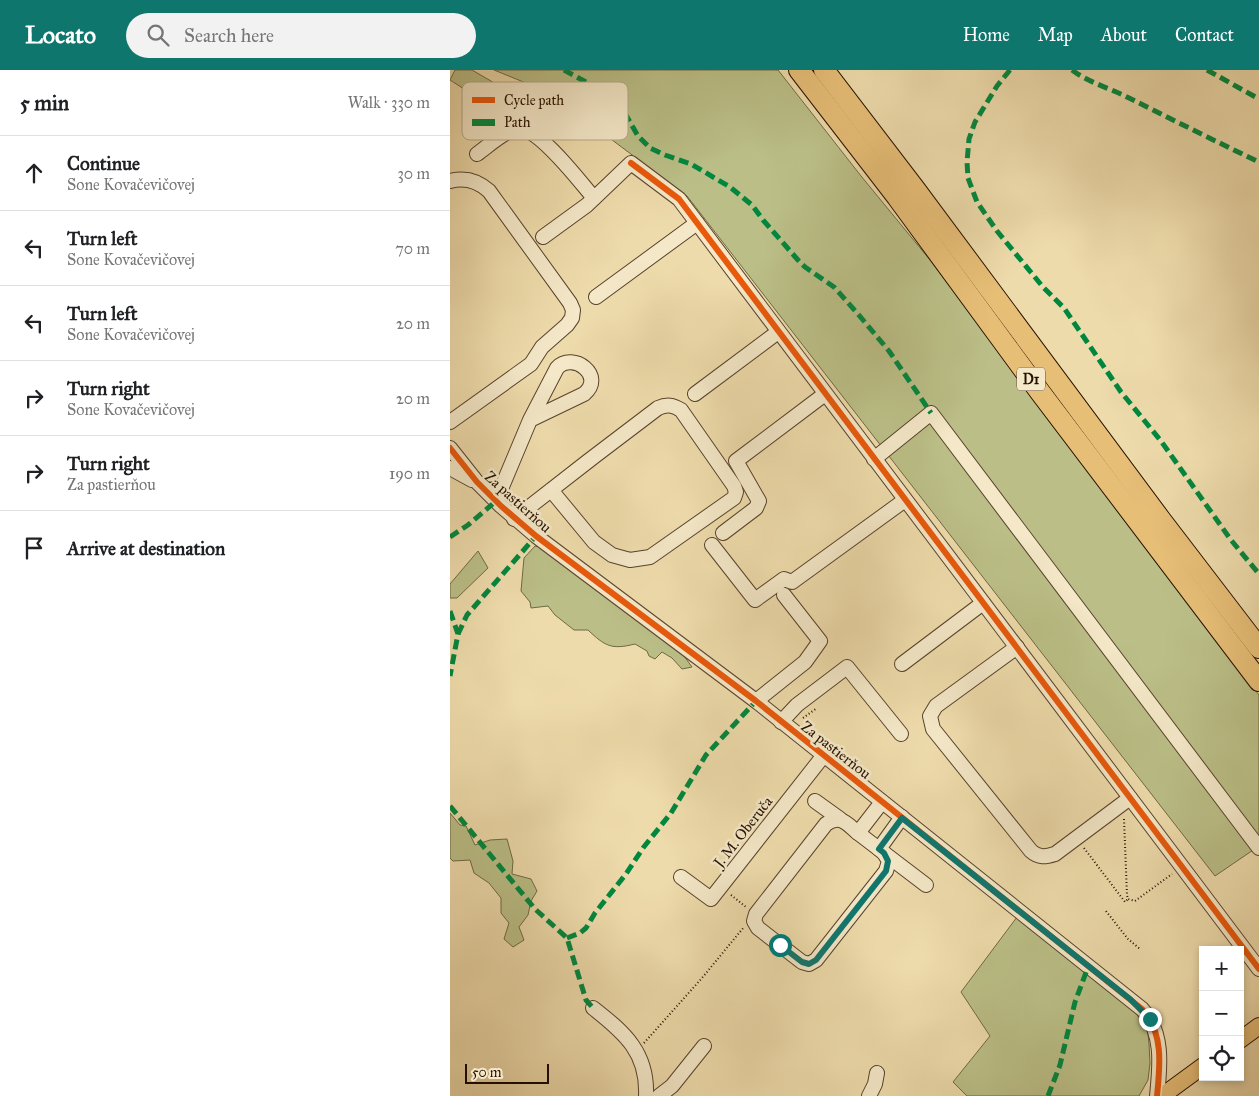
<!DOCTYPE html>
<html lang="en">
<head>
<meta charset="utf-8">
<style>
	:root { --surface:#fff; --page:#f2f2f2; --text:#202124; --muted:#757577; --line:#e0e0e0; --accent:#0f766e }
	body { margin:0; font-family:"IM FELL Great Primer",serif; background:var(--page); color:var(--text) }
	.controls { position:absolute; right:15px; bottom:15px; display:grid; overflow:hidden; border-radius:0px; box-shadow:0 2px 8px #0003 }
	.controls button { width:45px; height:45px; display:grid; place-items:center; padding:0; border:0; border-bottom:1px solid var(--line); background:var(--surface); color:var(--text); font:25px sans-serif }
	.scale { position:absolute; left:15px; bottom:12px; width:84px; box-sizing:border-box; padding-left:5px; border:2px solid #261001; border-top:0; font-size:14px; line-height:18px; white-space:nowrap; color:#261001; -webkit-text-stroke:4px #f4e8c8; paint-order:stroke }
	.stop { position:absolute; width:15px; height:15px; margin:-11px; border:4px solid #0f766e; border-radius:50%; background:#fff }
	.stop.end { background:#0f766e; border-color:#fff; box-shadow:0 1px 5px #0008 }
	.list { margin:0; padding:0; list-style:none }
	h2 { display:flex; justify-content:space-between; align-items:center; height:65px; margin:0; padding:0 20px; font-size:21px }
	h2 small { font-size:16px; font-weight:400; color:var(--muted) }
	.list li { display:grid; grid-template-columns:32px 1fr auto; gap:15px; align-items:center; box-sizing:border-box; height:75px; padding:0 20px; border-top:1px solid var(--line) }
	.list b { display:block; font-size:19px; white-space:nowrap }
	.list p { margin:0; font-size:16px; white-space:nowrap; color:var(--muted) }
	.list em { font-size:16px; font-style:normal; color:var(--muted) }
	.icon { flex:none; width:28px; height:28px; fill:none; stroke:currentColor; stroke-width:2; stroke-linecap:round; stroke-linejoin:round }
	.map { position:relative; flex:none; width:809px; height:1026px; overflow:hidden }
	header { display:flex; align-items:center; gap:30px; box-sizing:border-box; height:70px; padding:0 25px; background:var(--accent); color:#fff }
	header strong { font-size:24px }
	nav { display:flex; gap:28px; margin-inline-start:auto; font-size:18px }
	.search { width:350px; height:45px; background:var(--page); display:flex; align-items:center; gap:12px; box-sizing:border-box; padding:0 18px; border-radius:28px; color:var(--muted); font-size:19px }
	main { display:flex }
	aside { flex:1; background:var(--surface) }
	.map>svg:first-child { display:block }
	.green { fill:#bbbf87; stroke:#706844 }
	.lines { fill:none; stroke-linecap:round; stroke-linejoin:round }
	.minor-casing { stroke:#58432c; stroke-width:16 }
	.major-casing { stroke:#261001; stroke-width:18 }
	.highway-casing { stroke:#261001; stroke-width:22 }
	.path { stroke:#261001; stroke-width:2; stroke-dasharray:1 2.5; stroke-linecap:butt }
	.minor { stroke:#f4e8c8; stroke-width:14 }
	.major { stroke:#e7be76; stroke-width:16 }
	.highway { stroke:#e7be76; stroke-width:20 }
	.quiet { stroke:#00873e; stroke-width:5; stroke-dasharray:10 5; stroke-linecap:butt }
	.cycleway-casing { stroke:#f4e8c8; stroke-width:9 }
	.cycleway { stroke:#e8590c; stroke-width:6 }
	.route { stroke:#0f766e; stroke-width:6 }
	.labels { text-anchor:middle; stroke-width:5; stroke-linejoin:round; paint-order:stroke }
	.shield { fill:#f4e8c8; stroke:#64513d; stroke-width:1 }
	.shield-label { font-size:14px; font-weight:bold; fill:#261001 }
	.street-label { font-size:15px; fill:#261001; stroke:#f4e8c8 }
	.key { fill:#f4e8c8; stroke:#b6a78c; stroke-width:1 }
	.key-label { font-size:14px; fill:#261001 }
</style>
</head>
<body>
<header>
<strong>Locato</strong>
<div class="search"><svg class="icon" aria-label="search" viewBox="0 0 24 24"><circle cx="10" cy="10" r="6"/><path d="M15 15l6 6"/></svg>Search here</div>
<nav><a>Home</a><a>Map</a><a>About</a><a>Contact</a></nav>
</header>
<main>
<aside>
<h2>5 min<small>Walk · 330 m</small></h2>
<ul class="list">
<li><svg class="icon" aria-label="ahead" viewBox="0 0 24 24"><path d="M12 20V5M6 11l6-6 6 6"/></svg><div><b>Continue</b><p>Sone Kovačevičovej</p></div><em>30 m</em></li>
<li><svg class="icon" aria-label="left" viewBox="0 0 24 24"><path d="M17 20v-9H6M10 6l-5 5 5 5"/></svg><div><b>Turn left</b><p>Sone Kovačevičovej</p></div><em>70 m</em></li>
<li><svg class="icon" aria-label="left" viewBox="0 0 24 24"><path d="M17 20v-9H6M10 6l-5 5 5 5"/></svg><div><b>Turn left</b><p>Sone Kovačevičovej</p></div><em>20 m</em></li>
<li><svg class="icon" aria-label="right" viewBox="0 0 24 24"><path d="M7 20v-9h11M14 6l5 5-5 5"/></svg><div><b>Turn right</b><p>Sone Kovačevičovej</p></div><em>20 m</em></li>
<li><svg class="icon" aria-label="right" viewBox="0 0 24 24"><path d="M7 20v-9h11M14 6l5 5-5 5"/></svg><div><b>Turn right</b><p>Za pastierňou</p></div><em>190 m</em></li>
<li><svg class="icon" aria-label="arrive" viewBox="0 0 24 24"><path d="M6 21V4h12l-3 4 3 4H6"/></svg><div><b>Arrive at destination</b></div></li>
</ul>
</aside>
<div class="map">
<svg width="809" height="1026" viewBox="0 0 809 1026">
	<rect width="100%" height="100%" fill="#eedbab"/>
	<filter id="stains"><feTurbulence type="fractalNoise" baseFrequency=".004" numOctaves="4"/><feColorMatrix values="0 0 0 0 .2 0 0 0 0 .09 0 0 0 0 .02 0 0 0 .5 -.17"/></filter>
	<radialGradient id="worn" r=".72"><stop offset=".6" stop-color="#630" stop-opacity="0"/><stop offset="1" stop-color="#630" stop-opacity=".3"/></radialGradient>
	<!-- green -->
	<g class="green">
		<polygon points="5,0 22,0 53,18 42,37 0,10"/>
		<polygon points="44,0 328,0 411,106 480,190 809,625 809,776 765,806 237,126 98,22"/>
		<path d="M85,476L91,477L229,579L242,597L232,599L222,588L212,582L205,589L199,586L197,581L185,574C161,580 155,576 138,560H124L105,545L98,536L81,538L80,532L71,521L74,488Z"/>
		<polygon points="28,481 38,498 7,528 0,528 0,514"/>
		<polygon points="0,743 10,755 16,756 25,775 40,770 57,769 63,791 62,804 81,809 87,821 81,831 78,845 69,857 74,870 63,877 54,869 59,853 51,843 51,828 39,813 24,803 20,790 3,791 0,788"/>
		<polygon points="567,847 684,938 697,954 699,974 700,993 698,1010 689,1026 517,1026 503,1012 540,966 511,922"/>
	</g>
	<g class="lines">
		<!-- minor casing -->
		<g class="minor-casing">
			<g id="minor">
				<path d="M27,84C37,77 54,61 66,59C87,54 130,112 144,128"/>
				<path d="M0,111C15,107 28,111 39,121L120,233L123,240L122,248L117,255L92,277L81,294L0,352"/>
				<polyline points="93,167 137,135 181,93 229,129 809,899"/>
				<polyline points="146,227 247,153"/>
				<polyline points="245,324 328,262"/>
				<path d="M0,378L27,412L51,436L86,466L306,631L692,939C714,962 710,997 707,1026"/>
				<polyline points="424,389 481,343 809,778"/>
				<polyline points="0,398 22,410"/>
				<path d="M46,431L80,350L107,298C123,281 156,306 134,324L80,350"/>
				<path d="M64,449C112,411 160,374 208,338C217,334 223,335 231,340L284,416L286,422L284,428L200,487L180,490L162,485L144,472L101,420"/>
				<polyline points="273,463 306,438 309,431 286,391 375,324"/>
				<polyline points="262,475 305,530 334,509 342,512 455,430"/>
				<path d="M567,577L486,636L480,646L483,659L581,781C589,788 595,787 605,784L680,728"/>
				<polyline points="452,594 533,533"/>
				<polyline points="306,631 355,592 370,571 334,525"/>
				<polyline points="331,652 347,635 397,597 451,664"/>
				<polyline points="365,731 390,749"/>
				<path d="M432,732L408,763C397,754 391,744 376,754L306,844L304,851L308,858L352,892L359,894L366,890L436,801L439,791L434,783L429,779L452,747"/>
				<polyline points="408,763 429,779"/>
				<polyline points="434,783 476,815"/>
				<polyline points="231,807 261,829 374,685"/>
				<path d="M143,938C175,963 198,983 196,1026"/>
				<polyline points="209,1026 222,1016 254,976"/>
				<polyline points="419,1026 425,1014 427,1003"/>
			</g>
		</g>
		<!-- major casing -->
		<g class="major-casing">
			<g id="major">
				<polyline points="790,970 809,956"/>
				<polyline points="712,1026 753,996"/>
			</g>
		</g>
		<!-- highway casing -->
		<g class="highway-casing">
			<g id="highway">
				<polyline points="349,0 447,127 590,322 809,611"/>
				<polyline points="374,0 465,119 711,450 809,578"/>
			</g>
		</g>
		<!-- path -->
		<g class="path">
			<polyline points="353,648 367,638"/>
			<polyline points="674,749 677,825 678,829 685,831 722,804"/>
			<polyline points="634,778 675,832 678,829"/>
			<polyline points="281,825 296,837"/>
			<polyline points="656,841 678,869 690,879"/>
			<polyline points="194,973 252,908 294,857"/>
		</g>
		<!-- minor -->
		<use href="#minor" class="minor"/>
		<!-- major -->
		<use href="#major" class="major"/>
		<!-- highway -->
		<use href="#highway" class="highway"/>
		<!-- quiet -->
		<g class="quiet">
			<polyline points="114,0 156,23 176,45 188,66 200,78 215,85 241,94 280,117 302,135 313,150 348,190 355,197 384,217 408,244 439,281 481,343"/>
			<polyline points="560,0 547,16 525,52 519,69 517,92 518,108 527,132 547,161 593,217 614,238 671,322 711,371 781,470 809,504"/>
			<path d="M622,0C638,12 659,18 677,27C721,49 765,71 809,92"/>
			<polyline points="757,0 809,29"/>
			<polyline points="0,467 18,455 46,431"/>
			<polyline points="0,541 8,564 0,606"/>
			<polyline points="8,564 17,545 86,466"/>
			<polyline points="0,736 85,839 117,868 136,930 143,938"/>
			<polyline points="117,868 130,863 136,858 145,843 176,804 193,778 221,743 256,685 306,631"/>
			<polyline points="598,1026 610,995 625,932 638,897"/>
		</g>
		<!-- cycleway casing -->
		<g class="cycleway-casing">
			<g id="cycleway">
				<polyline points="181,93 229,129 809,899"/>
				<path d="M0,378L27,412L51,436L86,466L306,631L692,939C714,962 710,997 707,1026"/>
			</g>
		</g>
		<!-- cycleway -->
		<use href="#cycleway" class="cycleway"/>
	</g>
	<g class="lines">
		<!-- route -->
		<polyline class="route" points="330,875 352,892 359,894 366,890 436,801 438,791 434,783 429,779 452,748 680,929 700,949"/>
	</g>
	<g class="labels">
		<!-- shield labels -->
		<rect class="shield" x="567" y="297.5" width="28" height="23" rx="4"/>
		<g class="shield-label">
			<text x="581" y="314">D1</text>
		</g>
		<!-- street labels -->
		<g class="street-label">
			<text transform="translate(68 432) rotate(42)" y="5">Za pastierňou</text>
			<text transform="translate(386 680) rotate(38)" y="5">Za pastierňou</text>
			<text transform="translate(293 762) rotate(-52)" y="5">J. M. Oberuča</text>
		</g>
	</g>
	<!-- legend -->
	<rect x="12" y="12" width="166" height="58" rx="8" class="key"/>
	<rect x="22" y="27" width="23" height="6" fill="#e8590c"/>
	<rect x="22" y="49" width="23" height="7" fill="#00873e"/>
	<g class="key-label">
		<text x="54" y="35">Cycle path</text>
		<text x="54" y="57">Path</text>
	</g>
	<rect width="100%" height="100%" filter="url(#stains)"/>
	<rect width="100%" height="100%" fill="url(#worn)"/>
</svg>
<div class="controls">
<button>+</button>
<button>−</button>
<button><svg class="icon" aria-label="locate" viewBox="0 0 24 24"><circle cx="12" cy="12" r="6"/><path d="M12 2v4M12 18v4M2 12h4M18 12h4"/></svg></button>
</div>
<div class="scale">50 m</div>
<div class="stop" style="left:330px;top:875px"></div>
<div class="stop end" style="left:700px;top:949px"></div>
</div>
</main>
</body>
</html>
